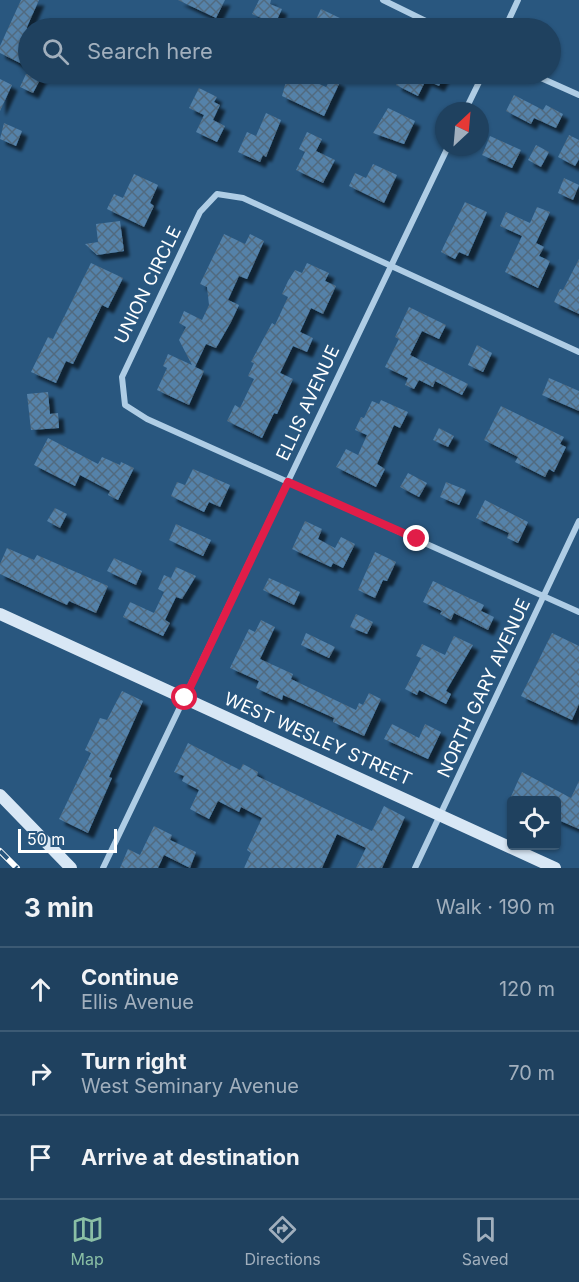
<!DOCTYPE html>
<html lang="en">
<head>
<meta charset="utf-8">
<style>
	:root { --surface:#1f415f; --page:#2c4c68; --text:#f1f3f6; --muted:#a1afbd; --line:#3c5a74; --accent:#8abfa5 }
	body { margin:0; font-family:Inter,sans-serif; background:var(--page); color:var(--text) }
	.controls { position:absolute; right:18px; bottom:18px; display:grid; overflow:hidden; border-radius:6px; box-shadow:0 2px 4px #0004 }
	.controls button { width:54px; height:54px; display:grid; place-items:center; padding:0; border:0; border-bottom:2px solid var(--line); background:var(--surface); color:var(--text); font:30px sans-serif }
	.compass { position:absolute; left:435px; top:102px; width:54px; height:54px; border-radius:50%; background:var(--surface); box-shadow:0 2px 4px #0004; rotate:26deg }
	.scale { position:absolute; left:18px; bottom:15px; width:99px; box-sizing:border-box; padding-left:6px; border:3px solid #fff; border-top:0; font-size:16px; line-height:21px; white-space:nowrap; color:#fff; -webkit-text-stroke:4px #29577f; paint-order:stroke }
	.stop { position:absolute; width:18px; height:18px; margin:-14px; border:4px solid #e11d48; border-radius:50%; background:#fff }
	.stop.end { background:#e11d48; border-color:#fff; box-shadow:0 2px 6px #0008 }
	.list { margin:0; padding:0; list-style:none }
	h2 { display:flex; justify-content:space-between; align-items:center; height:78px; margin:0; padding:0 24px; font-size:26px }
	h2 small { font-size:20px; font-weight:400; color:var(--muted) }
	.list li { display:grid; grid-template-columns:39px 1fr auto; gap:18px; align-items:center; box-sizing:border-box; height:84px; padding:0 24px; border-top:2px solid var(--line) }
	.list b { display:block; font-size:22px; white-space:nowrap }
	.list p { margin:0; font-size:20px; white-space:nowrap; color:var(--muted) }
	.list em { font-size:20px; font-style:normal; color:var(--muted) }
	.icon { flex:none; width:33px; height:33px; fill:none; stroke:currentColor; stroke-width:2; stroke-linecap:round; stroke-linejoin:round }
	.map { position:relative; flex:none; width:579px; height:868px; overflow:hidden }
	.search { position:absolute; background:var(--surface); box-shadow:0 2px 4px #0004; left:18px; right:18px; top:18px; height:66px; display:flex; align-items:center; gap:15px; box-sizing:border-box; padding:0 21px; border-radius:33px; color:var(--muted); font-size:22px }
	.sheet { height:330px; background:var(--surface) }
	nav { display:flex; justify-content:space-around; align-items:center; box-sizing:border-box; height:84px; border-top:2px solid var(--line); background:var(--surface); font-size:16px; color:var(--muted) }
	nav a { display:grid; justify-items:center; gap:3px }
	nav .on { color:var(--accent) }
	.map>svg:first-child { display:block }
	.building { fill:url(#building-cross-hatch); filter:url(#shadow) }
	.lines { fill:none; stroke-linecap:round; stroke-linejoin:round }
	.street { stroke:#afcde5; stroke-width:6 }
	.secondary { stroke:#d8e7f5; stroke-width:12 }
	.rail-casing { stroke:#fff; stroke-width:6 }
	.rail { stroke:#29577f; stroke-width:4; stroke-dasharray:11; stroke-linecap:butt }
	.route { stroke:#e11d48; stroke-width:8 }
	.labels { text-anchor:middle; stroke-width:4.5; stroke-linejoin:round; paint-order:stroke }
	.street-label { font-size:18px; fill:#fff; stroke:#29577f }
</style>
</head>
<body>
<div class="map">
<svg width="579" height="868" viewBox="0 0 579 868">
	<defs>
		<pattern id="building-cross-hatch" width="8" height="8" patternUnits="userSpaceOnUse" patternTransform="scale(1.5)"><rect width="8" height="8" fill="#5582a9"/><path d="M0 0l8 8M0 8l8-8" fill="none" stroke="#516a7f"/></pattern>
		<filter id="shadow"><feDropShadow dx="5.5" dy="5.5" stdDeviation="1.5" flood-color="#0009"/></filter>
	</defs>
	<rect width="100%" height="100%" fill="#29577f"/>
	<!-- building -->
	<g class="building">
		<polygon points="21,0 39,0 27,27 28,50 22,64 0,53 0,46"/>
		<polygon points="178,0 225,0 216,18"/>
		<polygon points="259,0 271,0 270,4 282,9 275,24 252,14"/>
		<polygon points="321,9 346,21 342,28 312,28"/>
		<polygon points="26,74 43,74 33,93 20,87"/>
		<polygon points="288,74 297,74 326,87 331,78 340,82 324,116 282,96"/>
		<polygon points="402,74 414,78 416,75 413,74 445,74 439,86 426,80 418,96 396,85"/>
		<polygon points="0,79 12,85 0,111"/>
		<polygon points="199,88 217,97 214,102 220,105 213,120 225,126 217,142 196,132 204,115 189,108"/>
		<polygon points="514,95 543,110 546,105 563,114 556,128 534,118 531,124 506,111"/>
		<polygon points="388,108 415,121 404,144 373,133"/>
		<polygon points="266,113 281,120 266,157 263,155 260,162 238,152 247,132 256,136"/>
		<polygon points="4,123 22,131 16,146 0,139"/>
		<polygon points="307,132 322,139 316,151 335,160 323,183 296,170 305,152 299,149"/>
		<polygon points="569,135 579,140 579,159 575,166 558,157"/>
		<polygon points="490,136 521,150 512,168 482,155"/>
		<polygon points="536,145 549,152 541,167 528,160"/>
		<polygon points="373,164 397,175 384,203 349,186 355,173 366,178"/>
		<polygon points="134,174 158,185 150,203 154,206 144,227 107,209 114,194 123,198"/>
		<polygon points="564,178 579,185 573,200 558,193"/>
		<polygon points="465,202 487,212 468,256 459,252 455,259 441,252"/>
		<polygon points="537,207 550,212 536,243 544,247 539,256 550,261 538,288 505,272 522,236 500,226 506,212 530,223"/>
		<polygon points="120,221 124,251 97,255 85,244 98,242 96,224"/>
		<polygon points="224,234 245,244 250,234 264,241 247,279 239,276 228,300 239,305 231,322 216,348 206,344 195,367 204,371 189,405 157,390 167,368 163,366 168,354 192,365 179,340 186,327 179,323 184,311 202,320 209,305 207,287 200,284"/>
		<polygon points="579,259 579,314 554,302 560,289 563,290"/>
		<polygon points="91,263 123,278 108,308 102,305 73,364 66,361 56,383 31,372 48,337 53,339"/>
		<polygon points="307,263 329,273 325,281 336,286 323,314 311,308 300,332 313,338 307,352 293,346 280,373 293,379 277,414 274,413 262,438 227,421 235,405 240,408 254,379 248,376 254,363 251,362 272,323 275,325 288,297 282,294 288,281 295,270 302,273"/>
		<polygon points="409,307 446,325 439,339 422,331 410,355 468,384 462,395 435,381 433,387 419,380 414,389 405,385 408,378 385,367 399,339 395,337"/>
		<polygon points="477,345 492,353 483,372 468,365"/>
		<polygon points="549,378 579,391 579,411 542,395"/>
		<polygon points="48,392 50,414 58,413 59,428 31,430 27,394"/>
		<polygon points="381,400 408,412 400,428 394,425 377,464 385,469 376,487 336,467 346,449 358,455 367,435 355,430 361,417 364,418 372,401 379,404"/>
		<polygon points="501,406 564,437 560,444 566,447 554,472 549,469 545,477 515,462 518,457 484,440"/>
		<polygon points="439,428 454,436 448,447 433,440"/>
		<polygon points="48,438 98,464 102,457 120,465 121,462 134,468 118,500 108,495 110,491 80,475 75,486 34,465"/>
		<polygon points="193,469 230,485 220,507 209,502 204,512 171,496 177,482 185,485"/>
		<polygon points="408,473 427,483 419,497 400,487"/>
		<polygon points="446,482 466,490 459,505 440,497"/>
		<polygon points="485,500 528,522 518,543 507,538 509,533 476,518"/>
		<polygon points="55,508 67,514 60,528 47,521"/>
		<polygon points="305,521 322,529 318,539 335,548 341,537 355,544 343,568 333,563 331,567 292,549"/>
		<polygon points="176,524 211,540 203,556 169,540"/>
		<polygon points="7,548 34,560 37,555 108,586 96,613 69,601 67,605 0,574 0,564"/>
		<polygon points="375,552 396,562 387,581 383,580 375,598 358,590"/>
		<polygon points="114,558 142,571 136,585 107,571"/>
		<polygon points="176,567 196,576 182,599 176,597 165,620 170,623 163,636 123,617 130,602 154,613 164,592 158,589 164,575 171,578"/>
		<polygon points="269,578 300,592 294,605 263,590"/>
		<polygon points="433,581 484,605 481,611 494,617 488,630 454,613 451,620 440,614 442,611 423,602"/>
		<polygon points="356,614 373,622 367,634 350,627"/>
		<polygon points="261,620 275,627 260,659 293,674 291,679 356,710 359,703 363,705 369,693 381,699 364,736 333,722 334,718 283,695 282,700 256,688 259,681 230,668 249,629 255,632"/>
		<polygon points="306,633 335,647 329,658 301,645"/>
		<polygon points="552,633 579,646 579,704 572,720 521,696"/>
		<polygon points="454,636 473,645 446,691 451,694 446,704 419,690 417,695 405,689 421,658 416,656 422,644 445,655"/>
		<polygon points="122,691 143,701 109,777 112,778 88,833 59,819 91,753 85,750 100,718 107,720"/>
		<polygon points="392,724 419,738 425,724 441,732 428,759 384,739"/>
		<polygon points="188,743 240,770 243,764 258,772 257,776 372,831 384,806 405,817 382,868 356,868 366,848 337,834 322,868 244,868 251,853 247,850 262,818 241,807 239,812 218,801 209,819 190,809 199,790 182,781 184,776 174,772"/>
		<polygon points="522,772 571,798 579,781 579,829 556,819 556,801 509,801"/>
		<polygon points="154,826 172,835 170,840 196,852 190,868 164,855 158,868 120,868 128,849 140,855"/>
	</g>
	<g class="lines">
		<!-- street -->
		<g class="street">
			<polyline points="383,0 440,28"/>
			<polyline points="505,28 518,0"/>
			<polyline points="532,74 579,95"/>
			<polyline points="465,111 483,74"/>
			<polyline points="579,352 243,198 217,194 200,212 122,377 125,405 147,419 579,612"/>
			<polyline points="103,868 448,147"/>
			<polyline points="415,868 579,521"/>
		</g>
		<!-- secondary -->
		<g class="secondary">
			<polyline points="0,614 555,868"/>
			<polyline points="0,795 71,868"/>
		</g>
		<!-- rail casing -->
		<g class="rail-casing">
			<polyline id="rail" points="0,851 17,868"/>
		</g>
		<!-- rail -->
		<use href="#rail" class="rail"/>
	</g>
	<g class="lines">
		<!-- route -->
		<polyline class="route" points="185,698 288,482 417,539"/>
	</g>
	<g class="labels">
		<!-- street labels -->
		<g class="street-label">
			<text transform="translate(148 285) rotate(-64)" y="6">UNION CIRCLE</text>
			<text transform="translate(308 403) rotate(-65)" y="6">ELLIS AVENUE</text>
			<text transform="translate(484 688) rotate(-65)" y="6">NORTH GARY AVENUE</text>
			<text transform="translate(318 739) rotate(24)" y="6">WEST WESLEY STREET</text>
		</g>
	</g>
</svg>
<div class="controls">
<button><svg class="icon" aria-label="locate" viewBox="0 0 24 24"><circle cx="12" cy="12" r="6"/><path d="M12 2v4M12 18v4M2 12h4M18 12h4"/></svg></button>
</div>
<svg class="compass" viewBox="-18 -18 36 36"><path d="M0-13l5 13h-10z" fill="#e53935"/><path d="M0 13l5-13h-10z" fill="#a1afbd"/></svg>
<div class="scale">50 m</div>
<div class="stop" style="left:185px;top:698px"></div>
<div class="stop end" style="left:417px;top:539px"></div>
<div class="search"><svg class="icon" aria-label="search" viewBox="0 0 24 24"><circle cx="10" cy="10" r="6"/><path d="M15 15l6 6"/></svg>Search here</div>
</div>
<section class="sheet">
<h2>3 min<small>Walk · 190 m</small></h2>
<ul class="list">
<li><svg class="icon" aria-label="ahead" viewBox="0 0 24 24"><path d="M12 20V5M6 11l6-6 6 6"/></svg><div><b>Continue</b><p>Ellis Avenue</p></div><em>120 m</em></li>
<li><svg class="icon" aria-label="right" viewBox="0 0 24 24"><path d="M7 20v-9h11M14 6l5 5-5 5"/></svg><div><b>Turn right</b><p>West Seminary Avenue</p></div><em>70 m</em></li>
<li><svg class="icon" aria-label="arrive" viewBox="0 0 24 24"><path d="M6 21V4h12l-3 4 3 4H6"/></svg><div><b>Arrive at destination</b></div></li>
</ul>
</section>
<nav>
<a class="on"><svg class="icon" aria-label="map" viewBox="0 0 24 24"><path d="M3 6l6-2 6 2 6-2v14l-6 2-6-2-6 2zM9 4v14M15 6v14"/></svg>Map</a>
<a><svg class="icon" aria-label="directions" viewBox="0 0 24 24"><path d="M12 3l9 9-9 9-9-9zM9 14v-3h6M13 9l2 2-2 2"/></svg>Directions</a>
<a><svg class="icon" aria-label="saved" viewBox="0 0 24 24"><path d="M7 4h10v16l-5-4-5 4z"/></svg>Saved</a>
</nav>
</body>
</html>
